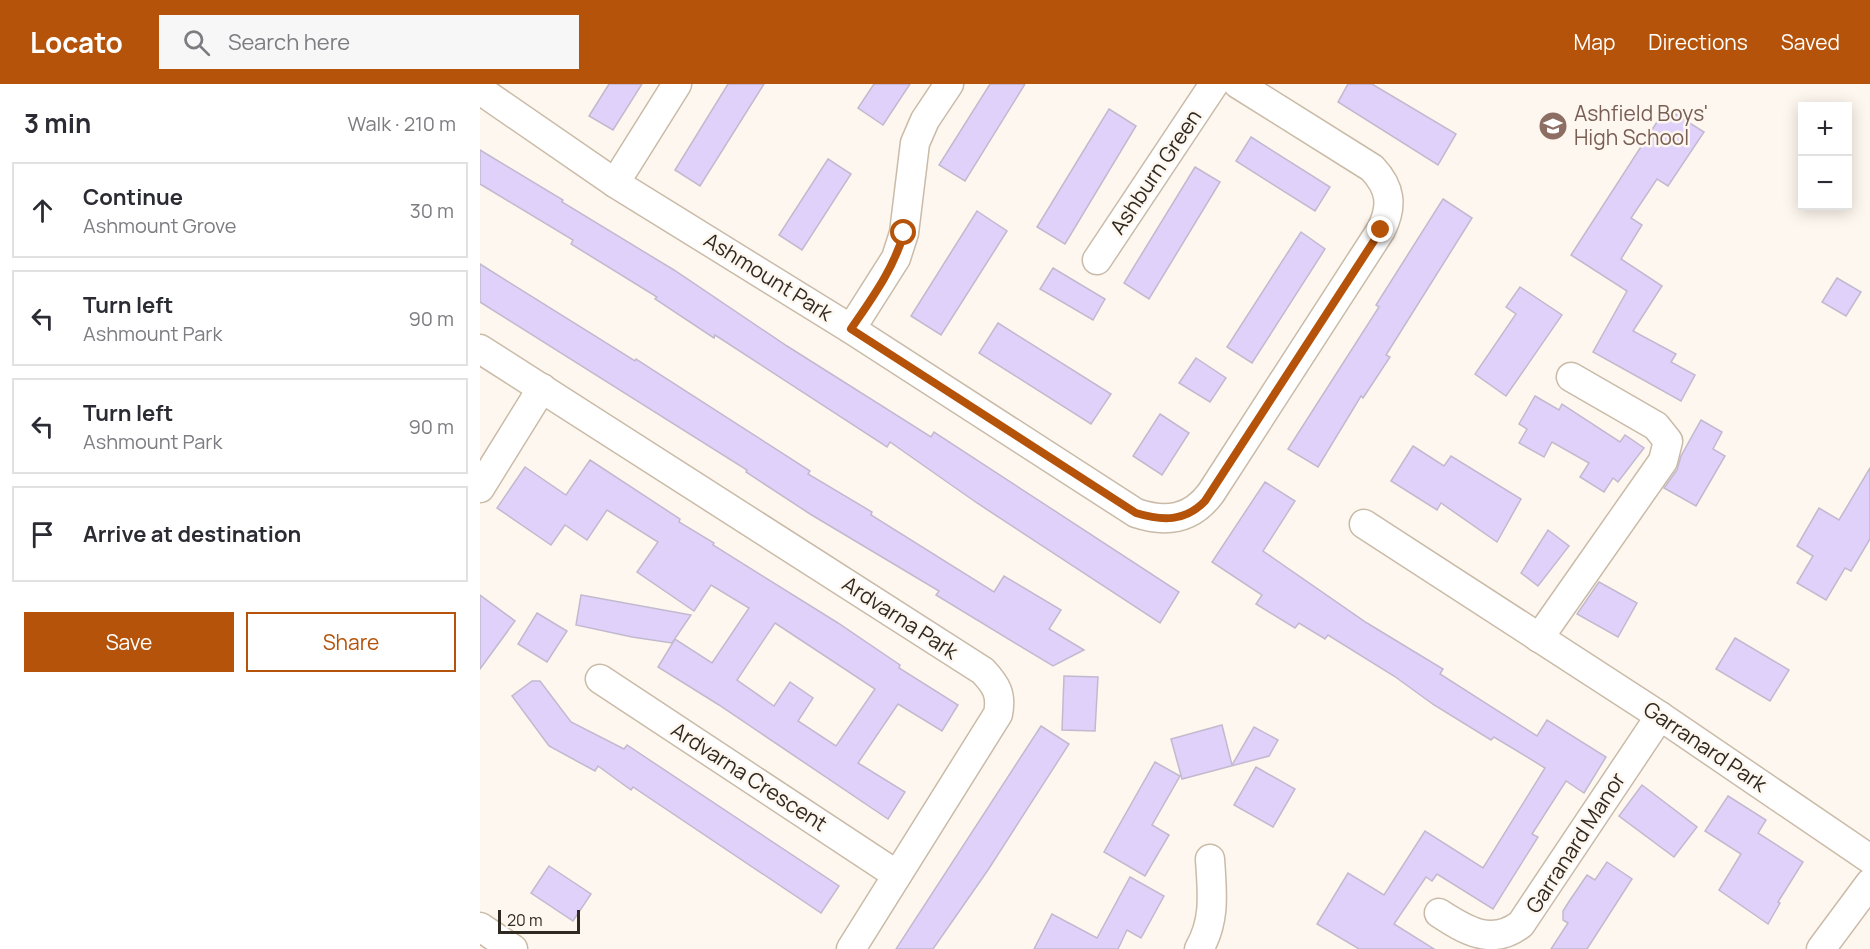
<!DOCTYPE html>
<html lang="en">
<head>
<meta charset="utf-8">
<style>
	:root { --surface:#fff; --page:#f7f7f7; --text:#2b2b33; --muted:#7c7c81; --line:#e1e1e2; --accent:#b45309 }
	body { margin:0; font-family:Manrope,sans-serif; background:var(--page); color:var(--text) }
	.controls { position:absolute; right:18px; top:18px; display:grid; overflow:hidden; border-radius:0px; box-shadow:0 3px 15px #0003 }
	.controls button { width:54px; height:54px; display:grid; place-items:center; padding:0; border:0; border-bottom:2px solid var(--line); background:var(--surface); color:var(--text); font:30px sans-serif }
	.scale { position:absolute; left:18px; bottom:15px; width:82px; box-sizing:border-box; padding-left:6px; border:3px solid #2f2922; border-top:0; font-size:16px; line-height:21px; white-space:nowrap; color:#2f2922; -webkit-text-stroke:4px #fef7ef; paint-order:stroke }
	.stop { position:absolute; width:18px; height:18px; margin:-14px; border:4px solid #b45309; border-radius:50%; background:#fff }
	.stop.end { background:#b45309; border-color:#fff; box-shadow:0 2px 6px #0008 }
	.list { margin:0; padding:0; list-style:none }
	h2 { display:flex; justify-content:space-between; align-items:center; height:78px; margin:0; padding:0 24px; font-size:26px }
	h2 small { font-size:20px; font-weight:400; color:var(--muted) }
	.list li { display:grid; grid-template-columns:39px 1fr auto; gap:18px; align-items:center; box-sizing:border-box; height:96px; margin:0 12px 12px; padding:0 12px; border:2px solid var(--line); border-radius:0px }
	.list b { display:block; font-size:22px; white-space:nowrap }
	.list p { margin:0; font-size:20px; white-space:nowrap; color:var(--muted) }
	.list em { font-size:20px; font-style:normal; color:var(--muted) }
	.actions { display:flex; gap:12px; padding:18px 24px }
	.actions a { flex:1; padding:14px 0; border:2px solid var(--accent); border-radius:0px; text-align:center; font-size:21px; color:var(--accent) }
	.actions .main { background:var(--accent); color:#fff }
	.icon { flex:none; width:33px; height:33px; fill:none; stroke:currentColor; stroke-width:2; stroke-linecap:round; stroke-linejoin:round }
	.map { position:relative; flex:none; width:1390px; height:865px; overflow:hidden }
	header { display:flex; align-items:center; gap:36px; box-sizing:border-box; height:84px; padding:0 30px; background:var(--accent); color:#fff }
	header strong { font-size:28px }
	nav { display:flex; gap:33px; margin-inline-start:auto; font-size:21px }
	.search { width:420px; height:54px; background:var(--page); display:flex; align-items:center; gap:15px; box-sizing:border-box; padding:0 21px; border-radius:0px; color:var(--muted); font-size:22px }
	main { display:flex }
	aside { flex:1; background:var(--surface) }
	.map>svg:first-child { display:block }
	.building { fill:#dfd1f9; stroke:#c1bacf; stroke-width:1.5; fill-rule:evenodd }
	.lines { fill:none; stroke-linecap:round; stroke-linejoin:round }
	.street-casing { stroke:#cabba8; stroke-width:31 }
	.street { stroke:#fff; stroke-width:28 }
	.route { stroke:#b45309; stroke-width:8 }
	.labels { text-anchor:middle; stroke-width:5; stroke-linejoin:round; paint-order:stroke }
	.education-label { font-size:21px; fill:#785e54; stroke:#fef7ef; text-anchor:start }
	.street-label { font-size:21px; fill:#2f2922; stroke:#fef7ef }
</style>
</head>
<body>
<header>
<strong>Locato</strong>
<div class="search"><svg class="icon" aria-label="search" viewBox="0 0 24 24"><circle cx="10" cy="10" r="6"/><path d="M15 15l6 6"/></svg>Search here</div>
<nav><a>Map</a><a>Directions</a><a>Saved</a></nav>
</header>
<main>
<aside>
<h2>3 min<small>Walk · 210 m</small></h2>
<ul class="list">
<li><svg class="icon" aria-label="ahead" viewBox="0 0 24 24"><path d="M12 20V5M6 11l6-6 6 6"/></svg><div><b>Continue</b><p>Ashmount Grove</p></div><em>30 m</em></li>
<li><svg class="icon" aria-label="left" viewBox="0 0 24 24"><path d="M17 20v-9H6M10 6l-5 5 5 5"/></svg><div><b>Turn left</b><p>Ashmount Park</p></div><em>90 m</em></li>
<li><svg class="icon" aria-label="left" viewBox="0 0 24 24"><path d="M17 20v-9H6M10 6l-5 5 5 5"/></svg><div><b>Turn left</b><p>Ashmount Park</p></div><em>90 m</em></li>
<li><svg class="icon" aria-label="arrive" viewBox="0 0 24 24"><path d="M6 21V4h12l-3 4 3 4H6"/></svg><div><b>Arrive at destination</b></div></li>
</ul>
<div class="actions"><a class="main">Save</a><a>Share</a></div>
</aside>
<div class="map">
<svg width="1390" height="865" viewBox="0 0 1390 865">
	<rect width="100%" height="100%" fill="#fef7ef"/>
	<!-- building -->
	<g class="building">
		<polygon points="129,0 162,0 133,46 109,32"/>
		<polygon points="248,0 284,0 220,102 195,86"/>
		<polygon points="394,0 430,0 403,41 378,24"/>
		<polygon points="510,0 545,0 485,97 459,81"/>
		<polygon points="868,0 892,0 976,50 958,81 858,18"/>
		<polygon points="1186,24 1224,48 1188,102 1177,95 1151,134 1162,141 1141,175 1182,202 1153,247 1196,270 1191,278 1215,291 1201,317 1113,268 1147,207 1091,171"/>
		<polygon points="629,25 656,42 585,160 557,143"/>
		<polygon points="771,53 850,103 835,127 756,77"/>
		<polygon points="0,66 83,116 82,118 194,186 307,262 451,353 454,348 699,508 680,539 497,419 410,358 407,363 235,251 234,254 175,215 177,213 91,160 93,156 0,100"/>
		<polygon points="348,75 371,90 322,166 299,151"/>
		<polygon points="715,83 740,98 669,215 644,199"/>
		<polygon points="963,115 992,134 906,271 910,273 883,314 881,312 838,383 808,365 899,223 896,221"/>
		<polygon points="497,127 527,147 461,251 431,232"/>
		<polygon points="821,148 845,165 772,279 747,263"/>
		<polygon points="0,180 155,277 156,275 330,387 328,390 392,428 391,431 514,508 524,492 581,526 569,545 604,566 573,582 456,511 459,507 330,430 266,388 267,386 0,218"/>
		<polygon points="573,184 625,215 613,236 560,205"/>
		<polygon points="1357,194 1381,208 1366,232 1342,218"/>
		<polygon points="1040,203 1082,231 1026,312 995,290 1036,230 1026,223"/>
		<polygon points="518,239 631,310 611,340 499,269"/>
		<polygon points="716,274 746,294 730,318 699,299"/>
		<polygon points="1055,312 1079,326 1082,320 1140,358 1145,351 1164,364 1138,398 1133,394 1124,408 1100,393 1109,379 1072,358 1064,373 1039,359 1047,345 1039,340"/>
		<polygon points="680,330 709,349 682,391 653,372"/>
		<polygon points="1221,336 1242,348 1233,365 1245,372 1216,422 1184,404 1197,386 1201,372"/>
		<polygon points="933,362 964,382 971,372 1041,415 1017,458 961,419 957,426 911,397"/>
		<path d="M110,376L200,435L199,438L234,459L233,461L358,539L420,581L419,584L478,621L462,647L418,620L378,679L425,708L408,735L239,621L178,583L195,555L232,579L269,524L231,501L214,527L157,488L178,458L127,426L107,456L85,441L71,461L17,424L45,383L86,411ZM295,539L395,605L356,662L318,637L333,614L310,598L294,622L257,596Z"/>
		<polygon points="1390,384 1390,455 1371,487 1365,484 1346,516 1317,499 1333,472 1317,462 1339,424 1359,436"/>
		<polygon points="785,398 815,417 783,467 887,539 963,585 960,590 1057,652 1067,636 1126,673 1104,709 1086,697 1052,750 1058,753 1013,825 957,790 952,797 946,793 914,840 954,865 879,865 837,840 868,789 904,811 945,747 1003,784 1065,684 1014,653 1011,656 954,621 914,592 848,551 845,555 819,539 815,544 776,520 782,511 732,478"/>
		<polygon points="1068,446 1089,462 1058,502 1041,489"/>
		<polygon points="1119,498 1157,519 1138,553 1097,530"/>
		<polygon points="0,511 35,537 0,585"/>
		<polygon points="101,511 211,531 192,559 152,553 96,541"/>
		<polygon points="57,529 87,547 67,578 38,560"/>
		<polygon points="1255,554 1309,586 1290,617 1236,585"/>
		<polygon points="584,592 618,593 615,647 582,646"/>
		<polygon points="52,597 60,597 91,638 144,665 147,661 359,802 341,829 153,703 151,706 118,682 115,687 69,662 32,612"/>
		<polygon points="742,641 752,681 774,643 798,656 789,672 702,695 691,655"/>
		<polygon points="561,642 589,660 508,786 453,865 416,865"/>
		<polygon points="675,678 700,692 672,741 689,751 665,792 624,768"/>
		<polygon points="776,683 815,705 793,743 754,721"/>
		<polygon points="1162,701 1217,743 1194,773 1139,732"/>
		<polygon points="1248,712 1286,736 1278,749 1323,778 1298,818 1300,819 1288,840 1239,806 1261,770 1225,747"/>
		<polygon points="1127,778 1152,795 1107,865 1071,865 1088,839 1083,836 1083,827 1090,816 1107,791 1115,796"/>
		<polygon points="69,782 111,810 93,837 51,809"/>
		<polygon points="650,793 684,812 661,854 647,846 638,865 554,865 572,830 617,854"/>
	</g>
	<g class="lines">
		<!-- street casing -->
		<g class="street-casing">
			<g id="street">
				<path d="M0,6L135,99L371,245L656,429C686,439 711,436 731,409L901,146C913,122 911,104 892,84L758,0"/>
				<polyline points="135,99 197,0"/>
				<polyline points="617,176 734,0"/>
				<polyline points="371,245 416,174 424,149 435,59 445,36 469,0"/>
				<path d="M0,265L503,587C516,601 522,610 518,630L371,865"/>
				<polyline points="0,404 62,304"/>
				<polyline points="884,440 1180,632 1390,775"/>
				<polyline points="1059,554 1183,377 1188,357 1176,342 1091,293"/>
				<polyline points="120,595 417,791"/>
				<path d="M959,829C985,846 1012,863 1041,840L1180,632"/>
				<polyline points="0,843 33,865"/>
				<path d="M719,865C736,836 732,808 730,775"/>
				<polyline points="1341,865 1390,799"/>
			</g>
		</g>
		<!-- street -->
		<use href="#street" class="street"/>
	</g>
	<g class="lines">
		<!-- route -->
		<path class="route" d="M424,149C413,186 392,214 371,245L656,429C682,437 705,438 725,417L901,146"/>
	</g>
	<!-- icons -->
	<defs>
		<g id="school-disc" transform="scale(1.5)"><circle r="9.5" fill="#8d6e63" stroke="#fef7ef"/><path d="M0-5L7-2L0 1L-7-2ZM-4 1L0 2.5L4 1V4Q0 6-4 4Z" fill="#fff"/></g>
	</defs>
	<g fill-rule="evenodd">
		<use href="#school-disc" x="1073" y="42"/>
	</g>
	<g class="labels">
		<!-- education labels -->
		<g class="education-label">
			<text x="1094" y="37">Ashfield Boys'<tspan x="1094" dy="24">High School</tspan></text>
		</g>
		<!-- street labels -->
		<g class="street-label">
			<text transform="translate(676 88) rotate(-56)" y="7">Ashburn Green</text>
			<text transform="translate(288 193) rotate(32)" y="7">Ashmount Park</text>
			<text transform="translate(420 534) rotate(33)" y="7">Ardvarna Park</text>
			<text transform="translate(1225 663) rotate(34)" y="7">Garranard Park</text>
			<text transform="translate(269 693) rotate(33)" y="7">Ardvarna Crescent</text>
			<text transform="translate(1096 759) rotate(-57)" y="7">Garranard Manor</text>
		</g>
	</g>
</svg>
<div class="controls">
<button>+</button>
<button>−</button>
</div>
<div class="scale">20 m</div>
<div class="stop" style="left:424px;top:149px"></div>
<div class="stop end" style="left:901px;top:146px"></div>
</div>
</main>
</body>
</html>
